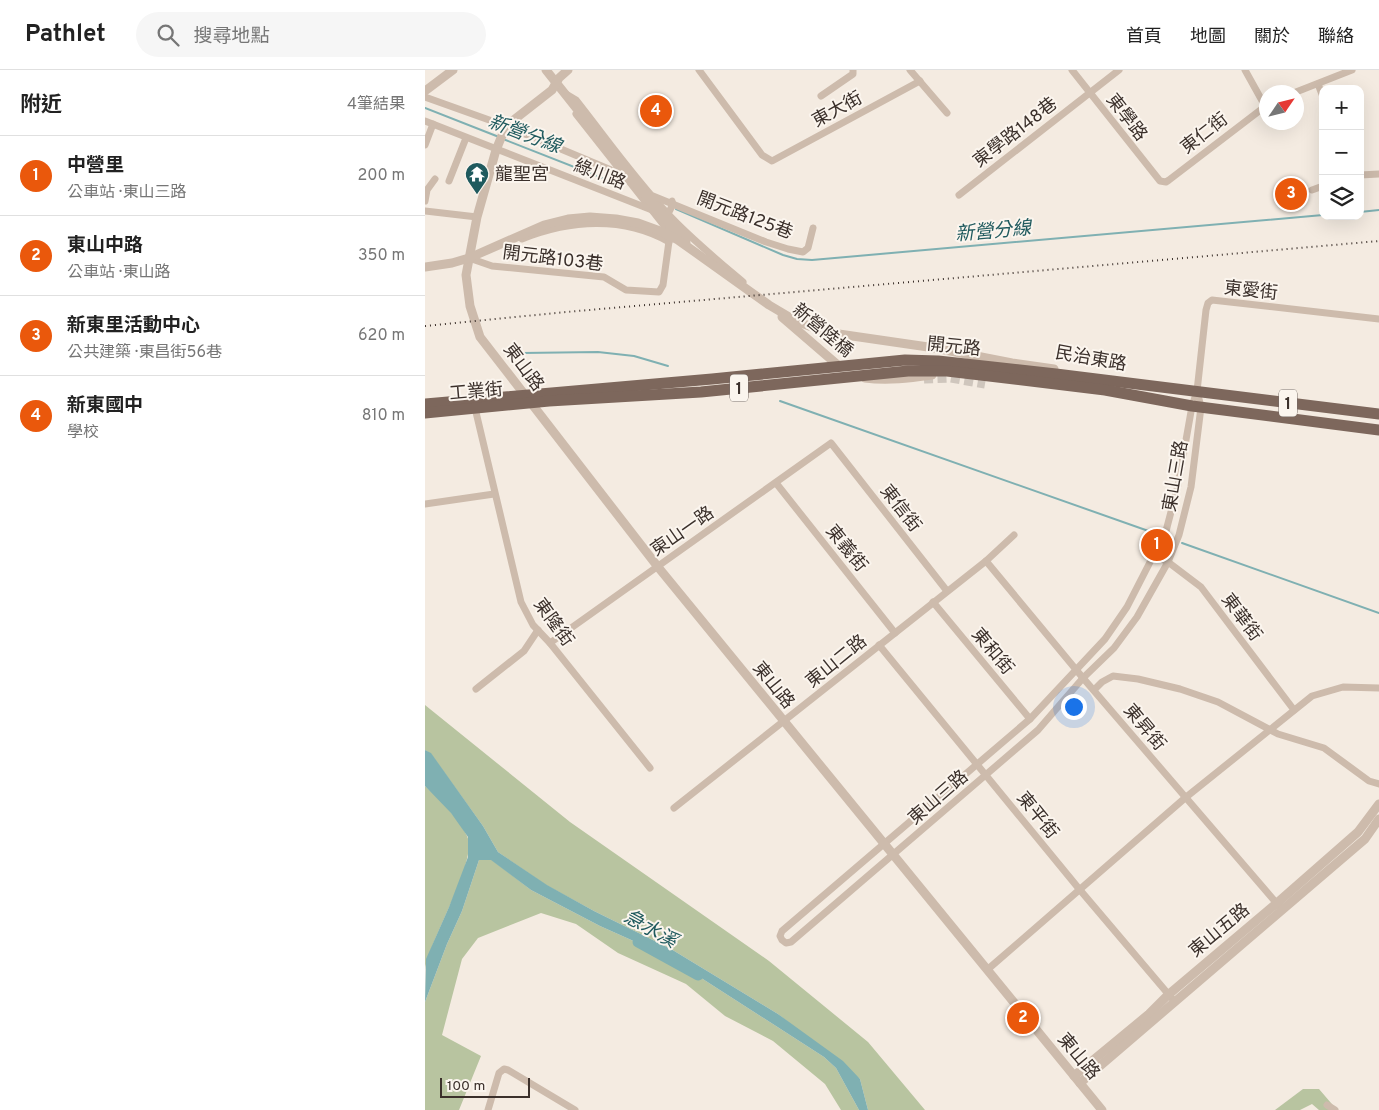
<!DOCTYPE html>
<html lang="zh-TW">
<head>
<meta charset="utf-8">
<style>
	:root { --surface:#fff; --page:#f6f6f6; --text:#222; --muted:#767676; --line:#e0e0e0; --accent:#ea580c }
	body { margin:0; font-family:Overpass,"Noto Sans TC",sans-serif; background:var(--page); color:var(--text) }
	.controls { position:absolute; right:15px; top:15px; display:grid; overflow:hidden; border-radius:10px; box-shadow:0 5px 20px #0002 }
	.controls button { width:45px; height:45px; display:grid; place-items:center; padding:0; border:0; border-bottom:1px solid var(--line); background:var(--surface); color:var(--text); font:25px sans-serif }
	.compass { position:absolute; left:834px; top:15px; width:45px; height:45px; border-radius:50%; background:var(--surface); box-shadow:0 5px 20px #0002; rotate:55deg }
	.scale { position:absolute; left:15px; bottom:12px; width:90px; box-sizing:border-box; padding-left:5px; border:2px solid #3b302b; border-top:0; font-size:14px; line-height:18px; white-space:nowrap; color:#3b302b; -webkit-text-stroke:4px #fbf5ee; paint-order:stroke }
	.you { position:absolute; left:648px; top:636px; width:18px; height:18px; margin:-12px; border:4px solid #fff; border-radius:50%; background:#1a73e8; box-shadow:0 0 0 8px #1a73e833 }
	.badge { display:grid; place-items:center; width:32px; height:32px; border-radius:50%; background:var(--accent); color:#fff; font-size:16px; font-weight:700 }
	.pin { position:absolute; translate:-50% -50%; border:2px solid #fff; box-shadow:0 1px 5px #0006 }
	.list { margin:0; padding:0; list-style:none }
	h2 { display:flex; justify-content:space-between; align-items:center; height:65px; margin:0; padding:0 20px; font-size:21px }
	h2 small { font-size:16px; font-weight:400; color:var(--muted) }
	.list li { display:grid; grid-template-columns:32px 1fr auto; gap:15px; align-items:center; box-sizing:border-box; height:80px; padding:0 20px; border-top:1px solid var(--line) }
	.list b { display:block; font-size:19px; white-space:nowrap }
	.list p { margin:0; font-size:16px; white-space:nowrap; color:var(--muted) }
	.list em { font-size:16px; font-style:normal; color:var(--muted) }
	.icon { flex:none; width:28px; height:28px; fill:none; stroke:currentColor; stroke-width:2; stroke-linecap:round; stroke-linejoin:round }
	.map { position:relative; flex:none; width:954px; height:1040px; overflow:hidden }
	header { display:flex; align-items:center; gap:30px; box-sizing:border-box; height:70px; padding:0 25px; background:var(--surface); border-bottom:1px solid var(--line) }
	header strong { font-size:24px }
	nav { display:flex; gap:28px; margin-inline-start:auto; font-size:18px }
	.search { width:350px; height:45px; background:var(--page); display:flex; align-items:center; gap:12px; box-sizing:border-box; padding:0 18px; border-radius:28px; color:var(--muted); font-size:19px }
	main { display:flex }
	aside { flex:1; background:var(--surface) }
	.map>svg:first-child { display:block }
	.green { fill:#b8c4a0 }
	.water { fill:#7fb0b2 }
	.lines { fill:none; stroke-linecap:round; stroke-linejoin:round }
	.stream { stroke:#7fb0b2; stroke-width:2 }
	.river { stroke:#7fb0b2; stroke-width:11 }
	.tertiary-tunnel { stroke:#cfc6bd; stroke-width:9; stroke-dasharray:9 4.5; stroke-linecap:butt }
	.minor { stroke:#cdbbac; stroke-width:7 }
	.tertiary { stroke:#cdbbac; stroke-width:9 }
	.primary { stroke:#7d675c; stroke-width:11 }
	.rail { stroke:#3b302b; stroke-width:2; stroke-dasharray:1 4; stroke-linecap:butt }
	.labels { text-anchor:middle; stroke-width:4; stroke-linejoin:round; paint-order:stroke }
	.shield { fill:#fbf5ee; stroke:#756b66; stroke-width:1 }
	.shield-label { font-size:16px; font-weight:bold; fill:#3b302b }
	.street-label { font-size:18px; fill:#3b302b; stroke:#fbf5ee }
	.poi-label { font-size:18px; fill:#3b302b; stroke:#fbf5ee; text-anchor:start }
	.water-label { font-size:19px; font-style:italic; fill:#1f5a5e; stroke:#fbf5ee }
</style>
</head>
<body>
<header>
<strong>Pathlet</strong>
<div class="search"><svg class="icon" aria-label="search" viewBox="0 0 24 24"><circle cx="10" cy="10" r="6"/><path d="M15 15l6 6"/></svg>搜尋地點</div>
<nav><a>首頁</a><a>地圖</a><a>關於</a><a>聯絡</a></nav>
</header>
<main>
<aside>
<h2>附近<small>4筆結果</small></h2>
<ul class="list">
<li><span class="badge">1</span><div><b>中營里</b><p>公車站 · 東山三路</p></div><em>200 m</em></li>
<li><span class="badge">2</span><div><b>東山中路</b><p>公車站 · 東山路</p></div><em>350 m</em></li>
<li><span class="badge">3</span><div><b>新東里活動中心</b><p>公共建築 · 東昌街56巷</p></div><em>620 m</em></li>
<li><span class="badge">4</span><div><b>新東國中</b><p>學校</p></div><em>810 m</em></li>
</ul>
</aside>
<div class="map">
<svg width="954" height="1040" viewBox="0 0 954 1040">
	<rect width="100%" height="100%" fill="#f4ebe1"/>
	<!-- green -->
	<g class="green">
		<polygon points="0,635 145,752 344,891 443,972 500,1040 443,1040 435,1009 353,944 246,879 169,841 121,815 73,782 58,756 6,684 0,680"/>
		<path d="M0,716C13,727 35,750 42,766C54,790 4,870 0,900Z"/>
		<polygon points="54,790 67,790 106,820 175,856 242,886 399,987 411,998 434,1040 416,1040 400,1014 348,971 300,946 261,914 193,883 151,854 116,843 53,868 37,889 17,965 56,986 34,1040 0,1040 0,932 22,874 37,841"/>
		<polygon points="878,1019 894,1019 912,1040 894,1040 887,1034 875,1040 850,1040"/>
	</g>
	<!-- water -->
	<polygon class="water" points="0,680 6,683 58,756 73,782 122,815 169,841 246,879 353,944 418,991 435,1009 443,1040 434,1040 411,998 399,987 242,886 175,856 106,820 66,790 54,790 37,841 22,874 0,932 1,889 24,837 43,787 43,767 26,743 0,716"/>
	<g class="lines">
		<!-- stream -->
		<g class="stream">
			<polyline points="0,38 74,67"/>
			<polyline points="78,69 190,113"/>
			<polyline points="251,139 358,185 372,189 387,190 898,145"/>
			<polyline points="935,142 954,140"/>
			<polyline points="97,283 173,282 209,286 243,296"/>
			<polyline points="355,331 732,464"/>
			<polyline points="757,473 954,543"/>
		</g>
		<!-- river -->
		<polyline class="river" points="213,872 273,905"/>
		<!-- tertiary-tunnel -->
		<polyline class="tertiary-tunnel" points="499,309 525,308 560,314"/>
		<!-- minor -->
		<g class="minor">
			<polyline points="274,0 337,85 347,91 495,11"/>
			<polyline points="485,0 522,43"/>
			<polyline points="647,0 735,111 741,112 744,110 842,35"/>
			<polyline points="820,0 840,36"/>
			<polyline points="893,14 898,27"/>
			<polyline points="871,22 927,0"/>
			<path d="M141,24L151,30C181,68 209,108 242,143C265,168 292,190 318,212"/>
			<polyline points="396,26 428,4 428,0"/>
			<polyline points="0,27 81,56 198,105"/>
			<polyline points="151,44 245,163"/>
			<polyline points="0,51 227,140"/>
			<polyline points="0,75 8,54"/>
			<polyline points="935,105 954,104"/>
			<polyline points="24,111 41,68"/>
			<polyline points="887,120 898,116"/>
			<polyline points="534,125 694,0"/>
			<polyline points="228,126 341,172 363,179 378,182 383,178 388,158"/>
			<polyline points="0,131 2,120 10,109"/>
			<polyline points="0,141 52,147"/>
			<path d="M97,169C145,150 198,146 244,172"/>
			<polyline points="44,188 67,196 179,207 201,220 234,222 238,215 245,164 243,144 248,134 247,131"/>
			<polyline points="772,321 776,337 766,417 754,465 743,492 712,547 689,578 658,608 613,660 366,872 361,873 357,870 355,866 357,861 605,649 680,569 702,537 741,461 753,415 767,336 772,321 781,240 783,233 787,230 954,249"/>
			<polyline points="50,338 96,532 108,555 125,573 225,698"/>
			<polyline points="351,413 470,563"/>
			<polyline points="0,434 69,424"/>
			<polyline points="729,485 743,492 776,517 869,640"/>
			<polyline points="561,491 658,608 854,836"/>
			<polyline points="508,532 605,649"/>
			<polyline points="125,573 406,373 522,521"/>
			<polyline points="454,575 655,820 750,932"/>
			<polyline points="51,619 99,581 113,560"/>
			<polyline points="669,620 677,612 688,606 713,609 755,619 793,632 853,664 899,678 944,711 954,714"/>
			<polyline points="249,738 561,491 589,465"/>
			<polyline points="562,900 760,728 887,626 918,617 954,618"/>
			<polyline points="902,1035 910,1040"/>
			<polyline points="63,1040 74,1003 79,999 83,1000 150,1040"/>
		</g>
		<!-- tertiary -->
		<g class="tertiary">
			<polyline points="121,0 229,136 261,172"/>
			<polyline points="143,0 134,8 127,20 81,56 71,80 52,147 41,205 45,236 55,267 233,497 677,1040"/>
			<polyline points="0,21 28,0"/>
			<polyline points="0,197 27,193 44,188 119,155 143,149 165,147 191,149 213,153 235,161 253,170 344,235 371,251 400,262 510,278 587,293 629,299"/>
			<polyline points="357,247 415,297"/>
			<path d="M440,308C463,311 485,308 507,305"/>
			<polyline points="649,1006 724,944 743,925 852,833 933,762 954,734"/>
			<polyline points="655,1013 940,769 954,749"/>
		</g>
		<!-- primary -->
		<g class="primary">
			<polyline points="0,334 287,309 480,290 513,291 631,304 954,344"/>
			<polyline points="0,343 124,331 276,322 483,301 522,301 680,320 767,336 954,360"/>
		</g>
		<!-- rail -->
		<polyline class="rail" points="0,256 141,242 954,171"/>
	</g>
	<!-- icons -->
	<defs>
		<g id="temple-pin" transform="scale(1.25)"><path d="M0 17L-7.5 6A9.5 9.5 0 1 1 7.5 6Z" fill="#1f5a5e" stroke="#fbf5ee"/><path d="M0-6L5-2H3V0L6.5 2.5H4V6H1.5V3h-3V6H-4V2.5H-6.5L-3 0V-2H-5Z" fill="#fff"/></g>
	</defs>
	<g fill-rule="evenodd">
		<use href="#temple-pin" x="52" y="104"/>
	</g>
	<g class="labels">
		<!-- shield labels -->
		<g class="shield">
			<rect x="305" y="304.5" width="18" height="27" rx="4"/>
			<rect x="854" y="319.5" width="18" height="27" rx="4"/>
		</g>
		<g class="shield-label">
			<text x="314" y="324">1</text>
			<text x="863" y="339">1</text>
		</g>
		<!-- street labels -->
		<g class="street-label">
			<text transform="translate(412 39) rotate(-29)" y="6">東大街</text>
			<text transform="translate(702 47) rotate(52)" y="6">東學路</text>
			<text transform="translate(590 62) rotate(-38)" y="6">東學路148巷</text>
			<text transform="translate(779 63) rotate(-38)" y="6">東仁街</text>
			<text transform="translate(175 104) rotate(21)" y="6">綠川路</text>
			<text transform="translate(320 145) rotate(21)" y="6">開元路125巷</text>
			<text transform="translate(128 188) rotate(7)" y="6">開元路103巷</text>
			<text transform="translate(826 220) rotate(6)" y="6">東愛街</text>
			<text transform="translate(398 260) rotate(40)" y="6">新營陸橋</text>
			<text transform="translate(529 276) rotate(6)" y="6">開元路</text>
			<text transform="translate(666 288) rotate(10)" y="6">民治東路</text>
			<text transform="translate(99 297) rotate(53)" y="6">東山路</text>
			<text transform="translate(51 321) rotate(-5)" y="6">工業街</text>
			<text transform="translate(750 406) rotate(-80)" y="6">東山三路</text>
			<text transform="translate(476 438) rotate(52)" y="6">東信街</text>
			<text transform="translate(257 461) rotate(-35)" y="6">東山一路</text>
			<text transform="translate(422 478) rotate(51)" y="6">東義街</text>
			<text transform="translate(817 547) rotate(53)" y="6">東華街</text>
			<text transform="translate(129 552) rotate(54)" y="6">東隆街</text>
			<text transform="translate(568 581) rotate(50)" y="6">東和街</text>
			<text transform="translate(411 591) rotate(-39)" y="6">東山二路</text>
			<text transform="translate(349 615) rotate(51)" y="6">東山路</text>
			<text transform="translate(720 657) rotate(50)" y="6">東昇街</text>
			<text transform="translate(513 727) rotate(-41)" y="6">東山三路</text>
			<text transform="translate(613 745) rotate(51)" y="6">東平街</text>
			<text transform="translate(794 860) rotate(-40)" y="6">東山五路</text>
			<text transform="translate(654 986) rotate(50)" y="6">東山路</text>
		</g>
		<!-- poi labels -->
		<g class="poi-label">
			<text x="70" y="110">龍聖宮</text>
		</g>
		<!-- water labels -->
		<g class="water-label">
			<text transform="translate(100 63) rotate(21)" y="7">新營分線</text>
			<text transform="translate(568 160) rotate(-5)" y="7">新營分線</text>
			<text transform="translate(226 858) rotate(29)" y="7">急水溪</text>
		</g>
	</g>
</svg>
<div class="controls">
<button>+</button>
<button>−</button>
<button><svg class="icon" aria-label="layers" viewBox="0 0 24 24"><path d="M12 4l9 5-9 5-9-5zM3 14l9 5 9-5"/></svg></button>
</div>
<svg class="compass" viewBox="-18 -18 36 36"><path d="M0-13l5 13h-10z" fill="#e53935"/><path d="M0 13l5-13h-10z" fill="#767676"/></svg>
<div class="scale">100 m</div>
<div class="you"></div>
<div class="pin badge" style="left:732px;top:475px">1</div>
<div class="pin badge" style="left:598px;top:948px">2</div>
<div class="pin badge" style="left:866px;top:124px">3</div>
<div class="pin badge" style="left:231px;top:41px">4</div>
</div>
</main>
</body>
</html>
